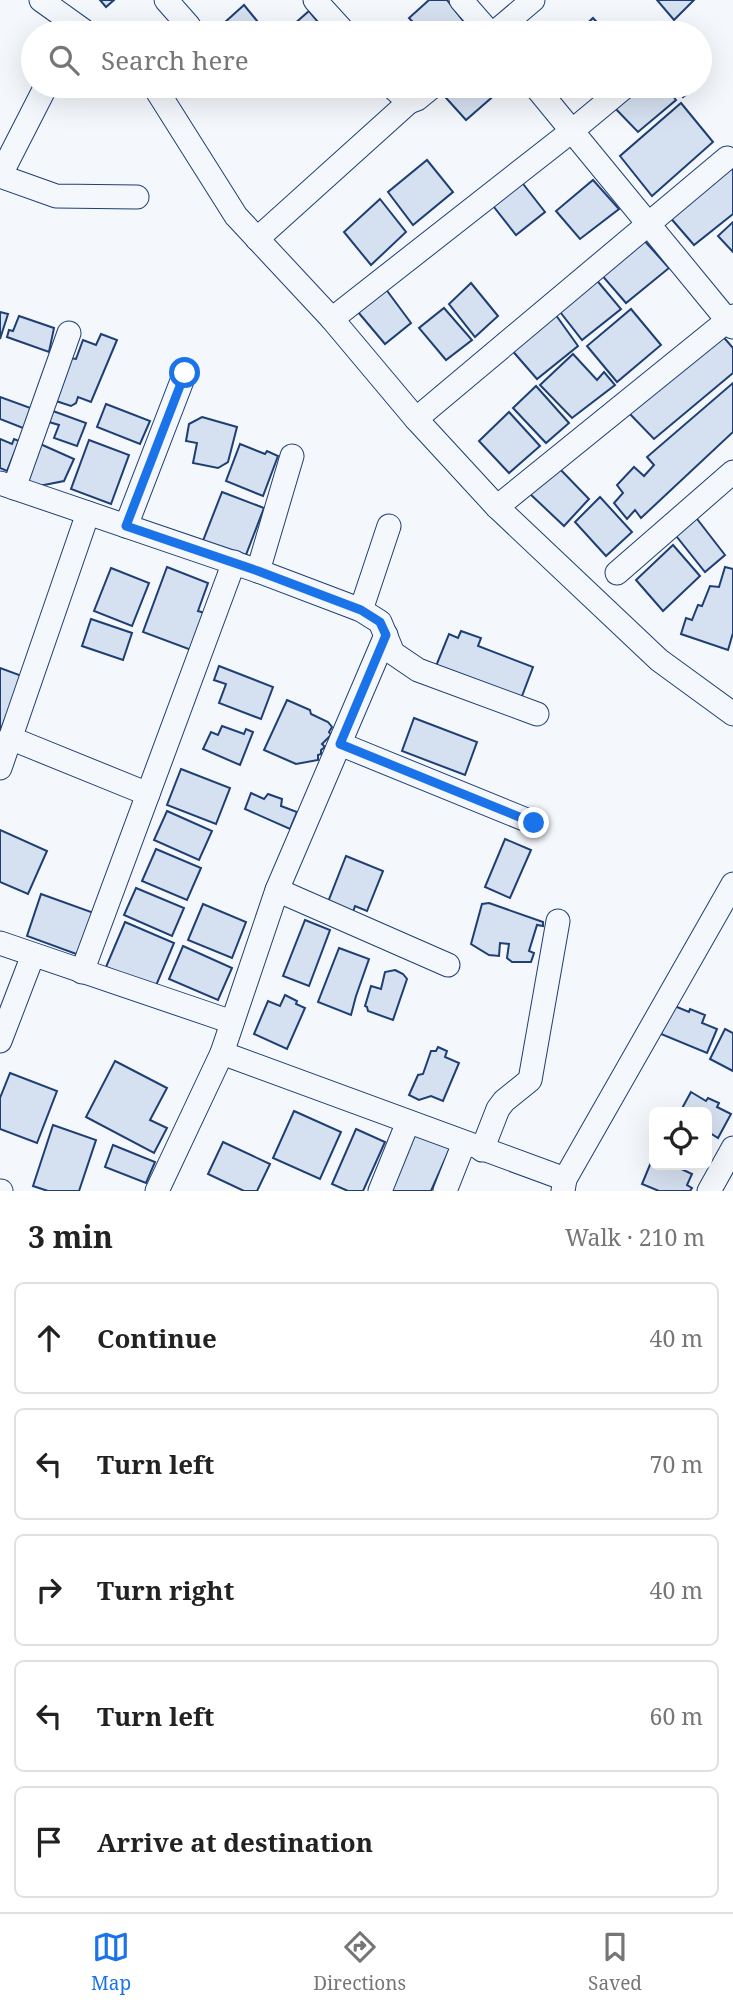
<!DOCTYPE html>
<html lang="en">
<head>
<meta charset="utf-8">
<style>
	:root { --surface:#fff; --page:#f2f2f2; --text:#222; --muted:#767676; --line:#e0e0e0; --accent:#1a73e8 }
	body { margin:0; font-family:"Noto Serif",serif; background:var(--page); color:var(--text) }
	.controls { position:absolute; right:21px; bottom:21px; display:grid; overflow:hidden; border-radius:10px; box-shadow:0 7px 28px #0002 }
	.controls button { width:63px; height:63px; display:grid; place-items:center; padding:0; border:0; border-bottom:2px solid var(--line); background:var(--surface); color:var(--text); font:35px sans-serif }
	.stop { position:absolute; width:21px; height:21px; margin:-16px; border:5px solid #1a73e8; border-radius:50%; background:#fff }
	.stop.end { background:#1a73e8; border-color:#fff; box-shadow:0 2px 7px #0008 }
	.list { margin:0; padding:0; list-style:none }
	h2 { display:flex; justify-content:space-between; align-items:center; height:91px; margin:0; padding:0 28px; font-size:30px }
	h2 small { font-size:23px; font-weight:400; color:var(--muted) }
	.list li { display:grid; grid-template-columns:46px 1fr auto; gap:21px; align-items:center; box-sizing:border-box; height:112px; margin:0 14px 14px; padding:0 14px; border:2px solid var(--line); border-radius:10px }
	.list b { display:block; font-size:26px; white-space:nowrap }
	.list em { font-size:23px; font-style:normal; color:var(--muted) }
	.icon { flex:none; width:38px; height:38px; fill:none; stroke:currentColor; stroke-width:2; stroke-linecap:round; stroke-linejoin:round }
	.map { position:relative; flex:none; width:733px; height:1191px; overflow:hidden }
	.search { position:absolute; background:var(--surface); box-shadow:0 7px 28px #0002; left:21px; right:21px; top:21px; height:77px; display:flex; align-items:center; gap:18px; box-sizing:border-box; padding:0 24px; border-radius:38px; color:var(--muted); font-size:26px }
	.sheet { height:721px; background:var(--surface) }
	nav { display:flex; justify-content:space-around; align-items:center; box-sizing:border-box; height:98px; border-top:2px solid var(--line); background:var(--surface); font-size:19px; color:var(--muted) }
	nav a { display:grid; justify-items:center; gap:4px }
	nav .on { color:var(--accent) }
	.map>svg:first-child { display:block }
	.building { fill:#d5e0f0; stroke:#1d3f73; stroke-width:2 }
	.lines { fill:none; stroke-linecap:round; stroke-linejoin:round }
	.street-casing { stroke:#1d3f73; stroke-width:25 }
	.street { stroke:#f4f7fb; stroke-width:23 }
	.route { stroke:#1a73e8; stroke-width:9 }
</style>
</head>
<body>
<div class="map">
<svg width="733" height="1191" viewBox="0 0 733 1191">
	<rect width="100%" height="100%" fill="#f4f7fb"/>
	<!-- building -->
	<g class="building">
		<polygon points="100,0 114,0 106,7"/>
		<polygon points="429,0 447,0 464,22 453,33 423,33 409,18"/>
		<polygon points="657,0 694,0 674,20"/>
		<polygon points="244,5 267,33 213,33"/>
		<polygon points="309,11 327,33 284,33"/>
		<polygon points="593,18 607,33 577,33"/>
		<polygon points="441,86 505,86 466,120 438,89"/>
		<polygon points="562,86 577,86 569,93"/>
		<polygon points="633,86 665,86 676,100 638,132 611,104"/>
		<polygon points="674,86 697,86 683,97"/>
		<polygon points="681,103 713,142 652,196 620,156"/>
		<polygon points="427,160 453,192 413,225 388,192"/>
		<polygon points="729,164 733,169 733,214 694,245 668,215"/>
		<polygon points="520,180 545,212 516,235 490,202"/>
		<polygon points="593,180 619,209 580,239 556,211"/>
		<polygon points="380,199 406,232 371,265 344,232"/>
		<polygon points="733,222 733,252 718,236"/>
		<polygon points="642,238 669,268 626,303 599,272"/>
		<polygon points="594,277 621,309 582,340 557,308"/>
		<polygon points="471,283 498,316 475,337 449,304"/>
		<polygon points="385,288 411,323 385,344 358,312"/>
		<polygon points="444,308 472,340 446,360 419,328"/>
		<polygon points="631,309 661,345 617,382 587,346"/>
		<polygon points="553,311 578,346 537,379 510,348"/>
		<polygon points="0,312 8,314 0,339"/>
		<polygon points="19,316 54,328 49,352 7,337 9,330 13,331"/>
		<polygon points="720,333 733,348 733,373 654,439 628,412"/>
		<polygon points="101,334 117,340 91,402 78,397 76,403 71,406 56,401 70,358 76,359 83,340 96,345"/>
		<polygon points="573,354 597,380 604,372 615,385 572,418 540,385"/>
		<polygon points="733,383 733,432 641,518 635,510 627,519 614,503 623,493 617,485 634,467 644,476 654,465 647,457"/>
		<polygon points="536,386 569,423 546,443 513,408"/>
		<polygon points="0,397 36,410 28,430 0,419"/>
		<polygon points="106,404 150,421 140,444 97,427"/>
		<polygon points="53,411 86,423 77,446 54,438 59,425 49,422"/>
		<polygon points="509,412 540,446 509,473 479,441"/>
		<polygon points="202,417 237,427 228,462 218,468 193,463 197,443 186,441 189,424"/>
		<polygon points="0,439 12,444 14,439 19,441 7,471 0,468"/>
		<polygon points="89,440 129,455 111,504 71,489"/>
		<polygon points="38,443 74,459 64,481 39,486 21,482"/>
		<polygon points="240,444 265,454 267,451 278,456 263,496 226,481"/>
		<polygon points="557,466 589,499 564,526 529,493"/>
		<polygon points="222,492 264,508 244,560 201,546"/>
		<polygon points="600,497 632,532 606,556 575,522"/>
		<polygon points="694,515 725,555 705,572 673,532"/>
		<polygon points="673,545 700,576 663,611 636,580"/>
		<polygon points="167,567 208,583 198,611 208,614 194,651 143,632"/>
		<polygon points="725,567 733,569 733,633 728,650 681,634 686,618 692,620 698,605 702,606 710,586 719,587"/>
		<polygon points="111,568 149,583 132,626 94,611"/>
		<polygon points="91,619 132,633 123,660 82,646"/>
		<polygon points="461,631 481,638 478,646 533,667 519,704 434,671 449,634 458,638"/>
		<polygon points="219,666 273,687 261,719 219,703 226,684 214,680"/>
		<polygon points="0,668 22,676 0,732"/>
		<polygon points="287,700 310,710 311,714 328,722 332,727 329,732 331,735 322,744 325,747 321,750 321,754 318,755 318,760 296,764 264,750"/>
		<polygon points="414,718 477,742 465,775 402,751"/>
		<polygon points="222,726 244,734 246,729 253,732 240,765 203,749 211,732 218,735"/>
		<polygon points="181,769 230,788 216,824 167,805"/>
		<polygon points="251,793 264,799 268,794 282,799 281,806 297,812 290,829 245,809"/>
		<polygon points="167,811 212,831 199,860 154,840"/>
		<polygon points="0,830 47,851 28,894 0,882"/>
		<polygon points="505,839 531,850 510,898 485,887"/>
		<polygon points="156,849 201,868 187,900 142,881"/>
		<polygon points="346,856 383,871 367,911 355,906 353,912 328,902"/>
		<polygon points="136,888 184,908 172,936 124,915"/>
		<polygon points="41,894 94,913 79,955 27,936"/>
		<polygon points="489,903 543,922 543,926 537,925 529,951 534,953 531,962 512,962 507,958 509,944 500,943 499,956 489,955 471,944 482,904"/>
		<polygon points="203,904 246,922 232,958 188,940"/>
		<polygon points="305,920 330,930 309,986 283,976"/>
		<polygon points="125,922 174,943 155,988 106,967"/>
		<polygon points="183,946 232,968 218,1000 169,979"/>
		<polygon points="339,948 369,959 356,996 351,1015 318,1002"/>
		<polygon points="395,970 403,974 407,979 393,1020 368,1011 367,1007 365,1006 371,986 381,989 385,972"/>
		<polygon points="285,995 297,1001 296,1004 305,1008 287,1049 254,1034 268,1001 280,1006"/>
		<polygon points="672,1005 689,1012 690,1009 705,1015 702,1023 717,1029 707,1053 661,1034"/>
		<polygon points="725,1029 733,1033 733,1071 710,1059"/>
		<polygon points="438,1047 447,1051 445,1057 459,1063 443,1101 431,1096 419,1100 409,1095 418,1075 423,1074 431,1051 436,1051"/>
		<polygon points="115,1061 167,1088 150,1120 167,1128 154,1153 86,1117"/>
		<polygon points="10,1073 57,1091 37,1143 0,1129 0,1098"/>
		<polygon points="691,1092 706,1101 708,1098 719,1103 717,1107 731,1114 718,1138 707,1131 707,1112 680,1112"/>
		<polygon points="294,1111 341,1132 320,1179 273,1158"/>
		<polygon points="53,1125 96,1140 79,1191 48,1191 33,1186"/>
		<polygon points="356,1129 385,1142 363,1191 348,1191 332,1184"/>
		<polygon points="413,1132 450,1148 431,1191 387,1191"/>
		<polygon points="223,1142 270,1164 257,1191 244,1191 208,1174"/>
		<polygon points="113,1145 155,1162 146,1183 105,1167"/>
		<polygon points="654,1155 654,1165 673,1165 692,1174 687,1185 692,1188 690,1191 659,1191 642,1184"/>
	</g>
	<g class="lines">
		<!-- street casing -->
		<g class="street-casing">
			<g id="street">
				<polyline points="41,0 87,33"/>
				<polyline points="166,0 189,26"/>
				<polyline points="315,0 345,33"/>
				<polyline points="461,0 490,33"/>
				<polyline points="494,33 533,0"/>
				<polyline points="154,86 236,216 332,319 416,419 497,507 659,660 733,714"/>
				<polyline points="391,86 409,102 417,99 433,86"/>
				<polyline points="535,86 733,327"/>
				<polyline points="0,176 56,196 137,197"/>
				<polyline points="0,176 46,86"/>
				<polyline points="257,239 409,102"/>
				<polyline points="332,319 573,130 626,86"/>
				<polyline points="416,419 727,158"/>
				<polyline points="0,483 258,571 361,610 380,622 393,653 418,670 537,714"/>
				<polyline points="14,488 69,333"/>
				<polyline points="497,507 733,316"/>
				<polyline points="126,526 185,373"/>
				<polyline points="258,571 292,456"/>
				<polyline points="617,573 733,472"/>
				<polyline points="361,610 389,526"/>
				<polyline points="10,738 148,794"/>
				<polyline points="340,744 534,823"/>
				<polyline points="0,768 88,513"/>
				<polyline points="277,890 448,965"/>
				<polyline points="0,943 232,1022"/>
				<polyline points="82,972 234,562"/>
				<polyline points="0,1041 33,955"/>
				<polyline points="222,1053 565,1179"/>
				<polyline points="482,1150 498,1109 504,1101 530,1080 558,921"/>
				<polyline points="0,1191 1,1191"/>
				<polyline points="157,1191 222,1053 277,890 386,635"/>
				<polyline points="380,1191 408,1122"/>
				<polyline points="445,1191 464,1143"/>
				<polyline points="563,1191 565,1179 733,884"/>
				<polyline points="709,1191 733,1148"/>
			</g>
		</g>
		<!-- street -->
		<use href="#street" class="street"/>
	</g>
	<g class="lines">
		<!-- route -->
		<polyline class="route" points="185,373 126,526 258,571 361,610 380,622 386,635 340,744 534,823"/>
	</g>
</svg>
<div class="controls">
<button><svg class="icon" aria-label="locate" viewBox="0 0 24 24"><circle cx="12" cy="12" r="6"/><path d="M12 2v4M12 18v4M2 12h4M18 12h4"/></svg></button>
</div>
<div class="stop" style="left:185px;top:373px"></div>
<div class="stop end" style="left:534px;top:823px"></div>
<div class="search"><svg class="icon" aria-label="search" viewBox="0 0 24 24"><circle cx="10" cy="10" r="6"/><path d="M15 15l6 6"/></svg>Search here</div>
</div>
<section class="sheet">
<h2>3 min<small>Walk · 210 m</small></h2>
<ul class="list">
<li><svg class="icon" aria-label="ahead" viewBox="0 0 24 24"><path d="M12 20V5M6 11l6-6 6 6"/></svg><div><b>Continue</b></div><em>40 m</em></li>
<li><svg class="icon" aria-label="left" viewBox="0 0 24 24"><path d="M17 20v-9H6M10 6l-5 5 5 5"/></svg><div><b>Turn left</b></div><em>70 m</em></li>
<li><svg class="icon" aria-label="right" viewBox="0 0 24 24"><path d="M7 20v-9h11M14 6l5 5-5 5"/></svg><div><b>Turn right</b></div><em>40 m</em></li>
<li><svg class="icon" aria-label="left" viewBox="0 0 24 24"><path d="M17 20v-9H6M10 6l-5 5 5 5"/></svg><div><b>Turn left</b></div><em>60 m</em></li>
<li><svg class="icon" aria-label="arrive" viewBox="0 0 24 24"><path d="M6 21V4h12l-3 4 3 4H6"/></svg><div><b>Arrive at destination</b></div></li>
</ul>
</section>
<nav>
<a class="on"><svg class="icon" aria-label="map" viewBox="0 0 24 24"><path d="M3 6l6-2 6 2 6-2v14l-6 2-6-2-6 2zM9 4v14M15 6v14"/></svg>Map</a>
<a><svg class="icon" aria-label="directions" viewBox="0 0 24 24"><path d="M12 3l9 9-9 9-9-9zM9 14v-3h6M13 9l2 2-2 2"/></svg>Directions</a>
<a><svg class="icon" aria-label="saved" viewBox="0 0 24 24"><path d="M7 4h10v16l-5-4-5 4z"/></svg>Saved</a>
</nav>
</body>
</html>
